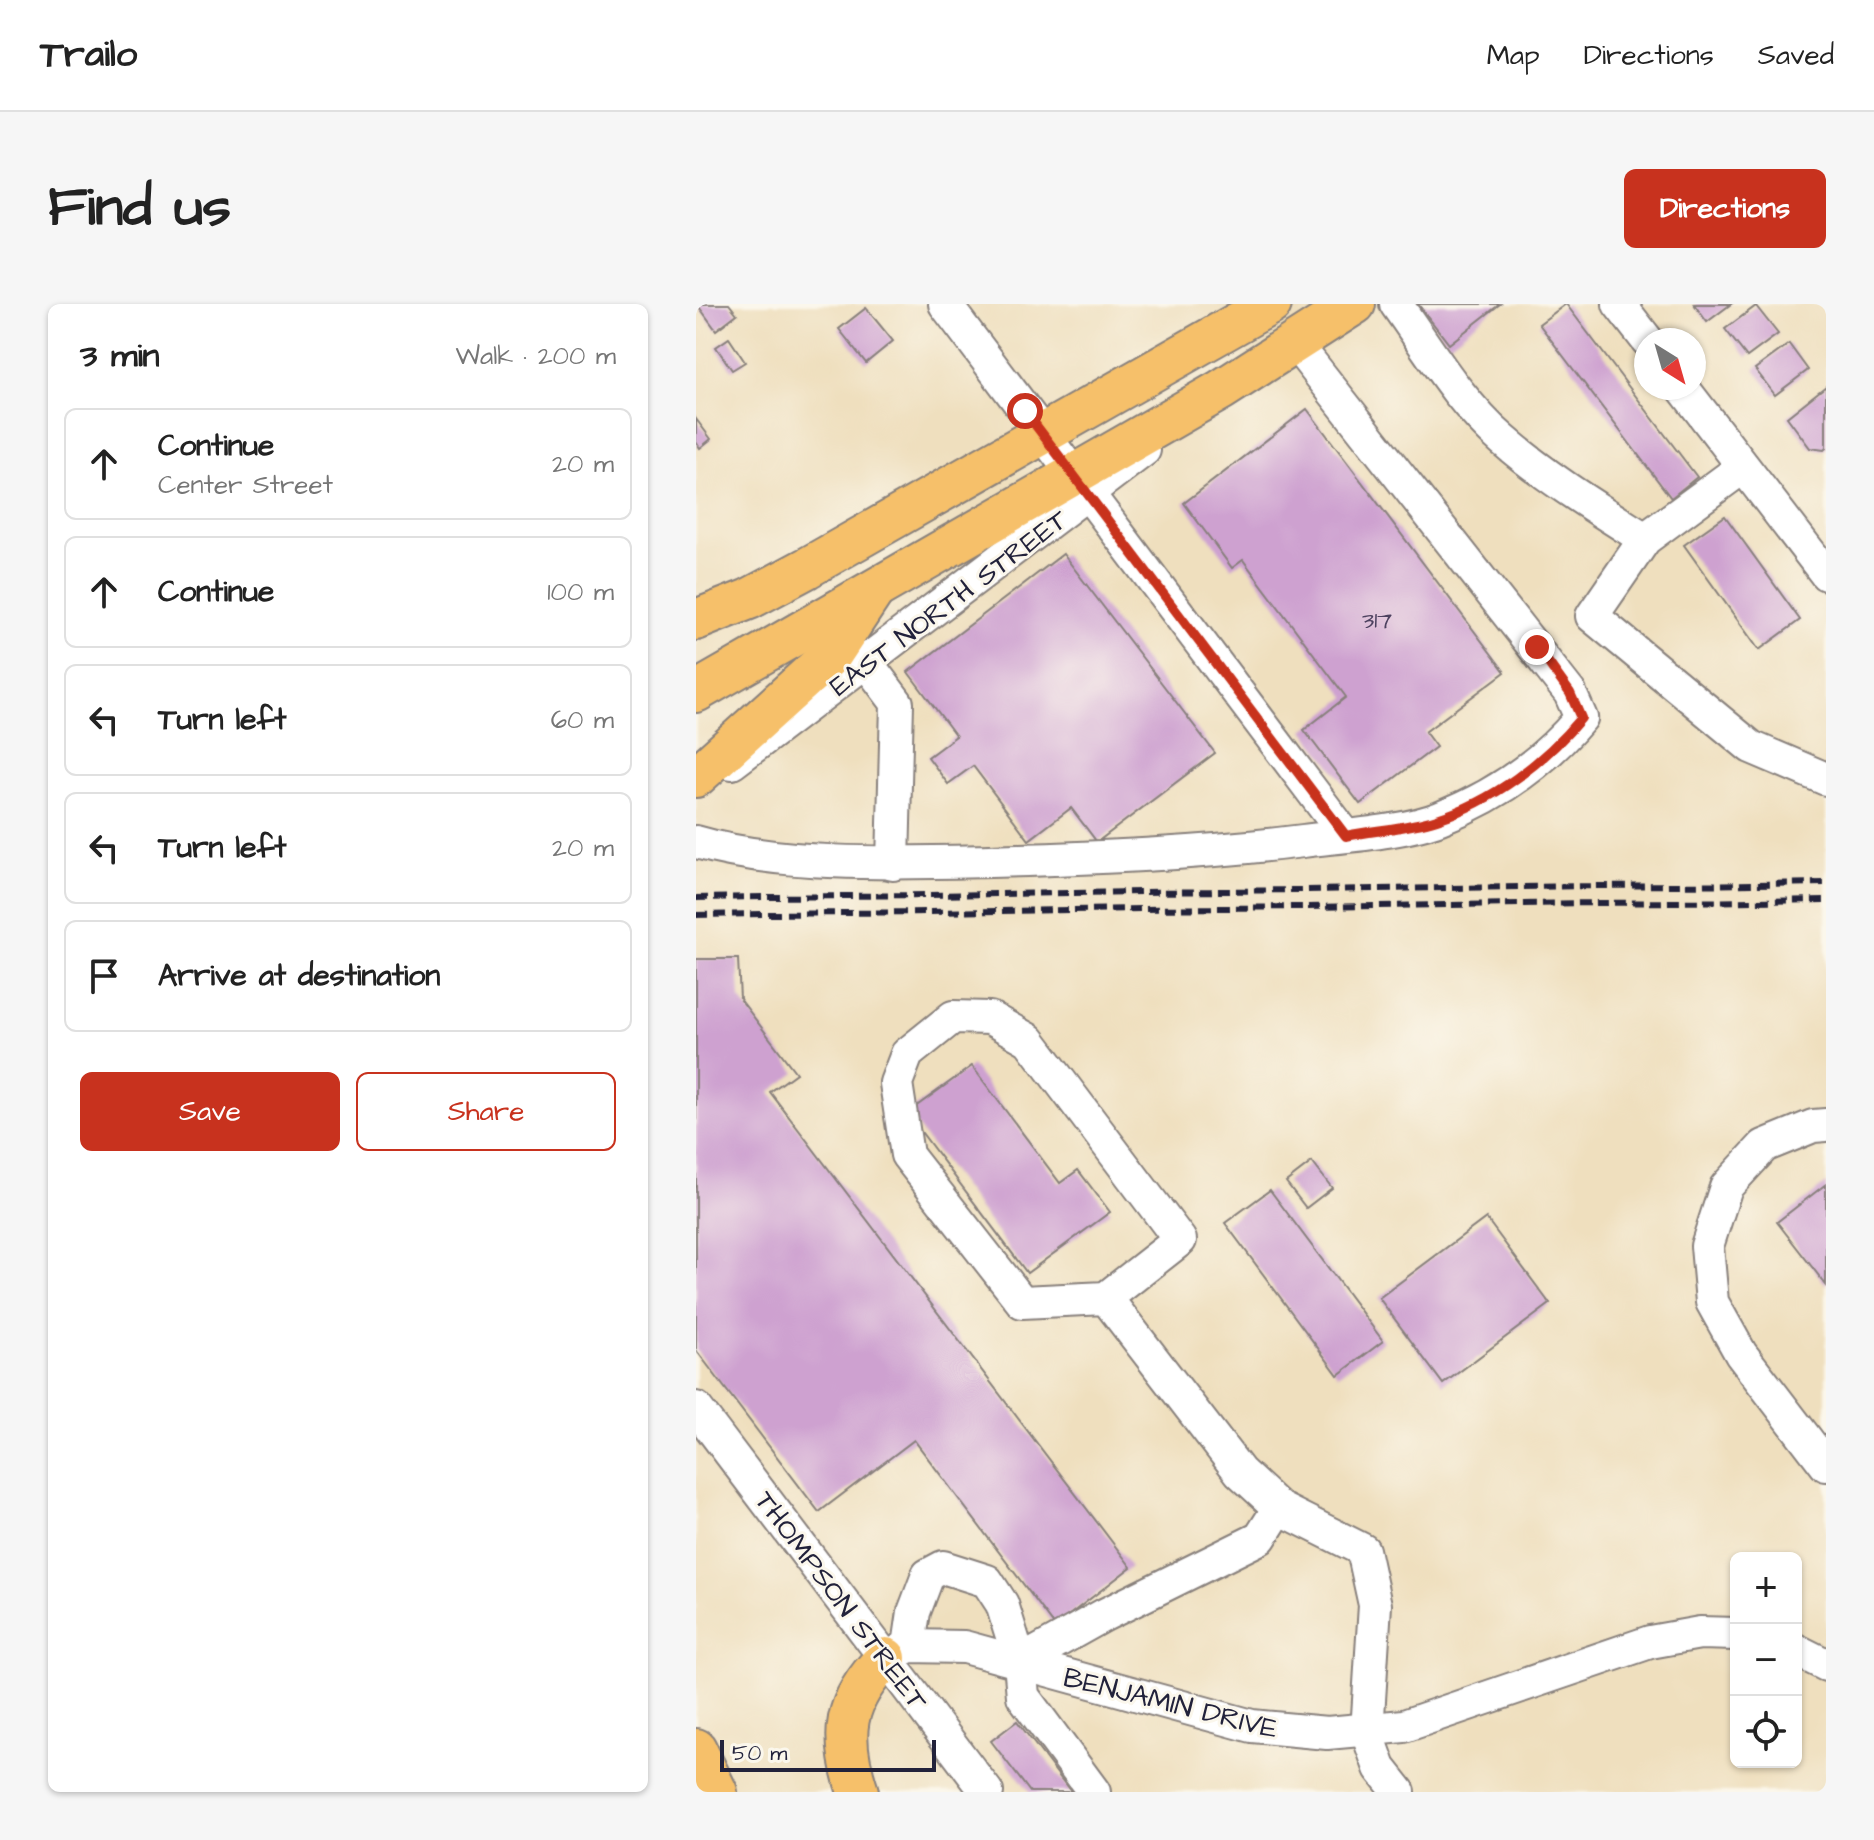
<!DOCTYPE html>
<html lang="en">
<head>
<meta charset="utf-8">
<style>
	:root { --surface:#fff; --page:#f6f6f6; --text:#222; --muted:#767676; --line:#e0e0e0; --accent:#c8321e }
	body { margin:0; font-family:"Architects Daughter",sans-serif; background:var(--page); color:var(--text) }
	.controls { position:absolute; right:24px; bottom:24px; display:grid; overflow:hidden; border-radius:12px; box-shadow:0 2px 6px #0004 }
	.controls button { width:72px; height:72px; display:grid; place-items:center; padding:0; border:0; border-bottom:2px solid var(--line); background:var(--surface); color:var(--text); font:40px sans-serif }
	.compass { position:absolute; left:938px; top:24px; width:72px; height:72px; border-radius:50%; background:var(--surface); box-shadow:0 2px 6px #0004; rotate:143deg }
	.scale { position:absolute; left:24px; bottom:20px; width:216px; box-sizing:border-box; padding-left:8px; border:4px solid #22223b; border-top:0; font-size:22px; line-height:28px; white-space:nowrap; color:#22223b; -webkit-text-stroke:6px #fbf7ec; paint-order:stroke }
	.stop { position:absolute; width:24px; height:24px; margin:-18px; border:6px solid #c8321e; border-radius:50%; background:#fff }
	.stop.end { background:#c8321e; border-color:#fff; box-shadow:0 2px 8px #0008 }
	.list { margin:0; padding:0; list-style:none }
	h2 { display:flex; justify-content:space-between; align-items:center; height:104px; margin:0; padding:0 32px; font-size:34px }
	h2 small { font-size:26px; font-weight:400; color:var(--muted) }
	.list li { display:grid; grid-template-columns:52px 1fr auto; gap:24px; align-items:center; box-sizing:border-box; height:112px; margin:0 16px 16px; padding:0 16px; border:2px solid var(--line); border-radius:12px }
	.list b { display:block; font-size:30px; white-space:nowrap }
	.list p { margin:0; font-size:26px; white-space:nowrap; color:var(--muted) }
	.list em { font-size:26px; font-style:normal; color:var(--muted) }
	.actions { display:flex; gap:16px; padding:24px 32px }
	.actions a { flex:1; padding:18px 0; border:2px solid var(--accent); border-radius:12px; text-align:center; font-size:28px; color:var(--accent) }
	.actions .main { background:var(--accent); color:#fff }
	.icon { flex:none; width:44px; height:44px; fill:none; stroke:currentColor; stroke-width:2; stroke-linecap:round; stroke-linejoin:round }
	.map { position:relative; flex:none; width:1130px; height:1488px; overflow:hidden; border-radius:12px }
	header { display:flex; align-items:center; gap:48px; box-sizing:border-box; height:112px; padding:0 40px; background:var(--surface); border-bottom:2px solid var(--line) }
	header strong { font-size:38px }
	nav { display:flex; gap:44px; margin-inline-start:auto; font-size:28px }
	.intro { display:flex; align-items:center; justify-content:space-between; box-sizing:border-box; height:192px; padding:0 48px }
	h1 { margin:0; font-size:56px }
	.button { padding:20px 36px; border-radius:12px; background:var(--accent); color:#fff; font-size:28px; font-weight:700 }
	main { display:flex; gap:48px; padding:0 48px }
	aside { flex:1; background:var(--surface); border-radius:12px; box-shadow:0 2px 6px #0004 }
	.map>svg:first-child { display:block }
	.building { fill:#cea1d0 }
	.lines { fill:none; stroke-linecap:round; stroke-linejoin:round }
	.minor-casing { stroke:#88807c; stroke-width:36 }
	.major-casing { stroke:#88807c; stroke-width:44 }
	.minor { stroke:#fff; stroke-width:32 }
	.major { stroke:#f6c06b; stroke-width:40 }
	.rail { stroke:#22223b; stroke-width:6; stroke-dasharray:12 6; stroke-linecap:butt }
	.route { stroke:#c8321e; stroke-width:10 }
	.labels { text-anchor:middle; stroke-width:6; stroke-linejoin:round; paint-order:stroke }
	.number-label { font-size:24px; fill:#4d4260 }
	.street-label { font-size:28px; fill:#22223b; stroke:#fbf7ec }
</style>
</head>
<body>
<header>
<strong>Trailo</strong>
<nav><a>Map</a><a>Directions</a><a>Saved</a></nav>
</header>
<div class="intro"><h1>Find us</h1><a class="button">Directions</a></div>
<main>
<aside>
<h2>3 min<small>Walk · 200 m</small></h2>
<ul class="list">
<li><svg class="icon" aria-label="ahead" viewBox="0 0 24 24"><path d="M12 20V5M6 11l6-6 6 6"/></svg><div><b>Continue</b><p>Center Street</p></div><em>20 m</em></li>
<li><svg class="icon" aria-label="ahead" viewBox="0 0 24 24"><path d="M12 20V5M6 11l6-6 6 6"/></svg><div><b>Continue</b></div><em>100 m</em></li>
<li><svg class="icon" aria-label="left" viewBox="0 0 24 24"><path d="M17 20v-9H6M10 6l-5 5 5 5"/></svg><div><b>Turn left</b></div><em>60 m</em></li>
<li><svg class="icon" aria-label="left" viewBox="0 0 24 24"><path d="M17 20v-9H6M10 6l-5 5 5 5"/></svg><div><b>Turn left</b></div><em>20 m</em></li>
<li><svg class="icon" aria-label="arrive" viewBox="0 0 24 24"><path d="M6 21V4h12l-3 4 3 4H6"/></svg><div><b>Arrive at destination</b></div></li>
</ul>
<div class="actions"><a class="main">Save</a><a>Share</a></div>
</aside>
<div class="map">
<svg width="1130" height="1488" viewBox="0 0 1130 1488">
	<rect width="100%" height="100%" fill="#fbf7ec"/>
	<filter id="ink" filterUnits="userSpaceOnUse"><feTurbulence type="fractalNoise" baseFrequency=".0125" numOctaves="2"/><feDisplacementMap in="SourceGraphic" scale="16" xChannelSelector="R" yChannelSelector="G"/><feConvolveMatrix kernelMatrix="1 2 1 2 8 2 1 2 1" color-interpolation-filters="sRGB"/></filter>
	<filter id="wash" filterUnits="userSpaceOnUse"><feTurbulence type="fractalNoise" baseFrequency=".006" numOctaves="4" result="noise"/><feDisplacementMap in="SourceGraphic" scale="32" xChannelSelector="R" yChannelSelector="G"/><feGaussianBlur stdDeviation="1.8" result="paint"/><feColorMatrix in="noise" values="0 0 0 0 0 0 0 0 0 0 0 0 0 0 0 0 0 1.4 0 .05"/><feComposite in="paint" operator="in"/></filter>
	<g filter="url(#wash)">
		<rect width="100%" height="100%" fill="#efdfbe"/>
		<g id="blocks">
			<!-- building -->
			<g class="building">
				<polygon points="1,0 33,0 41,10 20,26"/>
				<polygon points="722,0 804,0 753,40"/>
				<polygon points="870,0 1001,173 975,194 843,20"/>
				<polygon points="998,0 1035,0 1011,18"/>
				<polygon points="1060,2 1082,30 1051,53 1029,25"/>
				<polygon points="170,4 197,37 170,59 143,25"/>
				<polygon points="33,34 49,58 36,66 20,43"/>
				<polygon points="1093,40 1112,66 1079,91 1059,65"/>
				<polygon points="1130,82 1130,144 1128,146 1114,144 1091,113"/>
				<polygon points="611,105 809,368 729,428 740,443 664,500 608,426 650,393 547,256 536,264 488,199"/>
				<polygon points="0,115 15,135 4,144 0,138"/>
				<polygon points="1029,212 1104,316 1063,346 988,241"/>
				<polygon points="367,250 519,449 401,538 375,504 333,536 277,462 252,480 232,453 260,432 212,368"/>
				<polygon points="0,655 42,655 44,695 100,769 74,788 435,1263 359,1322 218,1136 123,1208 0,1046"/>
				<polygon points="276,762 364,879 382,866 414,908 331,969 211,809"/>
				<polygon points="616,858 636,884 610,904 590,878"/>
				<polygon points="1130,880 1130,981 1081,918"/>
				<polygon points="574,886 687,1037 642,1071 529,919"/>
				<polygon points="790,914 854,1000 747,1080 683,994"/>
				<polygon points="321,1417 375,1488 334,1488 295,1437"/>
			</g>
		</g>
	</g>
	<g filter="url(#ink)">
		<use href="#blocks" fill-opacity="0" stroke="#88807c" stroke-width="2"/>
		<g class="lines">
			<!-- minor casing -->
			<g class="minor-casing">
				<g id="minor">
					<polyline points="249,0 650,532"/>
					<path d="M700,0C733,46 764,99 807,136C851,174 900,204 949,235"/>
					<polyline points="923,0 951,36"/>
					<polyline points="987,84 1130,270"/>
					<polyline points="1047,163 949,235 896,312 1055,443 1130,475"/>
					<polyline points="171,359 201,399 197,560"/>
					<polyline points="36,459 448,146"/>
					<path d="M0,538C85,563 205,559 294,557C399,554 503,550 607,537C647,532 709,528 744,514C800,492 847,459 885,414L874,389L599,39"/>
					<polyline points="1130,821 1117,822 1068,842 1030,883 1011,942 1016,998 1045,1050 1130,1161"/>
					<polyline points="410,994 484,936 333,736 294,714 257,713 211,750 200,779 211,851 326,998 410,994 544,1168 583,1204 667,1246 679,1301 671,1428 684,1464 703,1488"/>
					<polyline points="0,1104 291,1488"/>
					<polyline points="213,1342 218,1308 232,1271 247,1263 291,1277 306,1300 324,1358 327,1392 398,1488"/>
					<polyline points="1100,1346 1130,1361"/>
					<polyline points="190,1354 213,1342 268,1343 556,1422 631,1429 708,1422 954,1338 1004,1329 1040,1330"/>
					<polyline points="324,1358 408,1311 564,1234 583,1204"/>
				</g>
			</g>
			<!-- major casing -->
			<g class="major-casing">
				<g id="major">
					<polyline points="0,316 53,295 111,264 575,0"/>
					<polyline points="0,388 525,86 659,0"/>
					<polyline points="0,473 136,350 177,288"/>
					<polyline points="0,1445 21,1488"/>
					<path d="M162,1488C143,1431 147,1397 190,1354"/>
				</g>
			</g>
			<!-- minor -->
			<use href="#minor" class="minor"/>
			<!-- major -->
			<use href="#major" class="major"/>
			<!-- rail -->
			<g class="rail">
				<polyline points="0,594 1130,579"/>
				<polyline points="0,611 1130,596"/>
			</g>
		</g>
	</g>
	<g class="lines" filter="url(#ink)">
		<!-- route -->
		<path class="route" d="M329,107L650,532C680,526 713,524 741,515C798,497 848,458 885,414L874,389L841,343"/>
	</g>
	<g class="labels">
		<!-- number labels -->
		<g class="number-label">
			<text x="681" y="324">317</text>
		</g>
		<!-- street labels -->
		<g class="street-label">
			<text transform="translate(252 298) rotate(-37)" y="10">EAST NORTH STREET</text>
			<text transform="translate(146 1296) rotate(53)" y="10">THOMPSON STREET</text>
			<text transform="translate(475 1398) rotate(14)" y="10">BENJAMIN DRIVE</text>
		</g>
	</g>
</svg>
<div class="controls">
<button>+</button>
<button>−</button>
<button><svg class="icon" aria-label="locate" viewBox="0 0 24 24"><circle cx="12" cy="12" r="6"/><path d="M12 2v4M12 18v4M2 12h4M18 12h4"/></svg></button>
</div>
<svg class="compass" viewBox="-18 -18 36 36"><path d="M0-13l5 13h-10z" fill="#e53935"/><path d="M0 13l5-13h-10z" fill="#767676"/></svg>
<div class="scale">50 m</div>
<div class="stop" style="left:329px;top:107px"></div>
<div class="stop end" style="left:841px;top:343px"></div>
</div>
</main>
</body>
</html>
